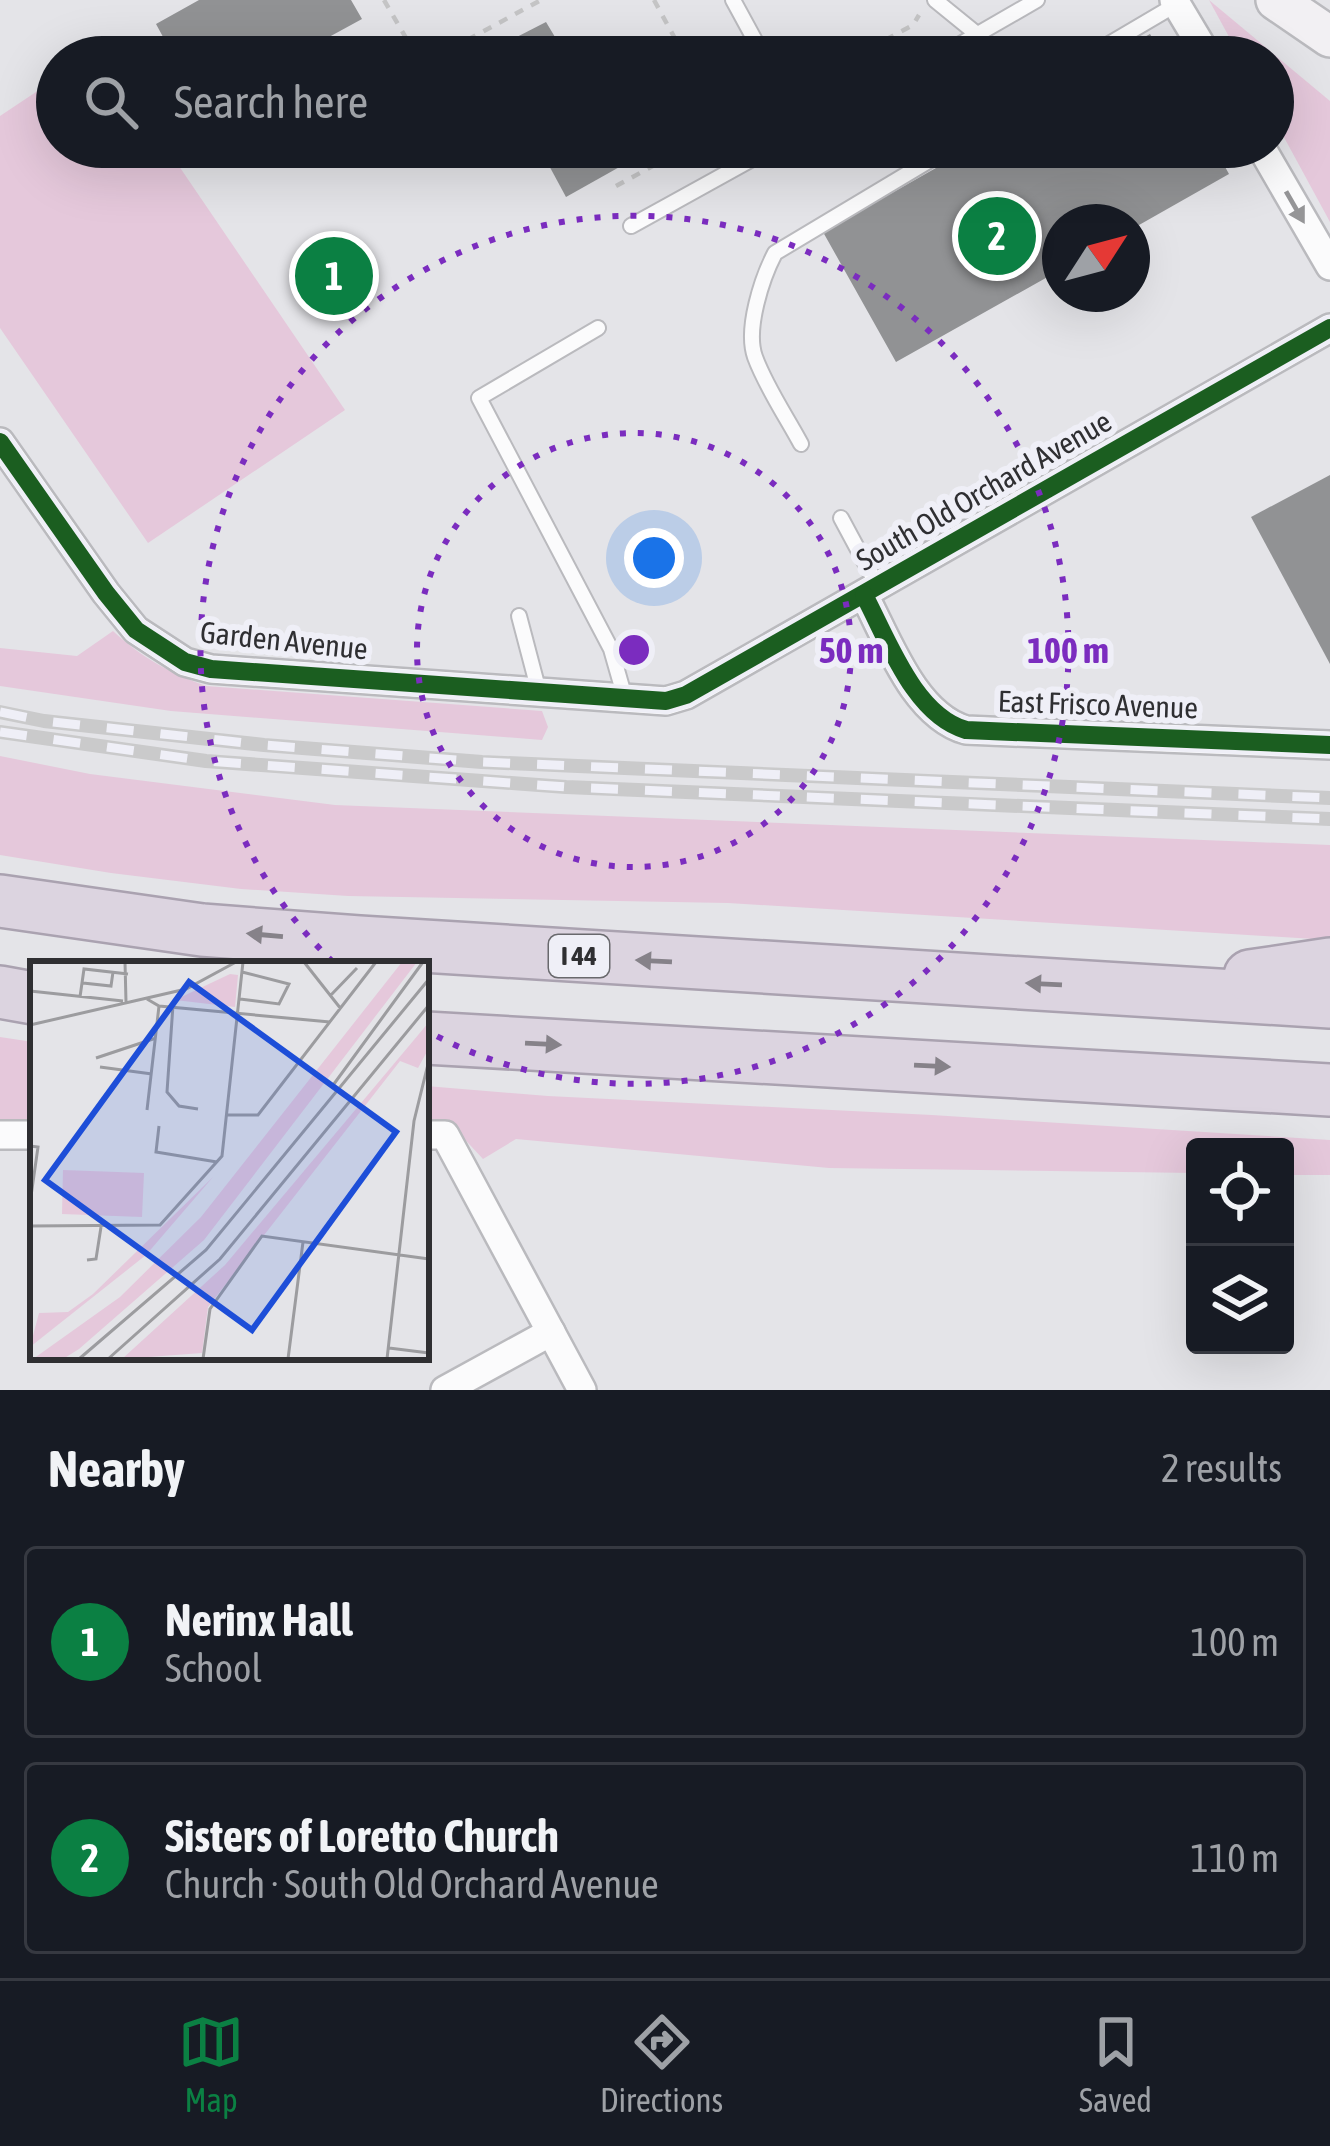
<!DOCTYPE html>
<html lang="en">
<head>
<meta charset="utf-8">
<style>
	:root { --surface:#171b24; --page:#242831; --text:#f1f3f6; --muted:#9ea1a6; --line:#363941; --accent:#0b8043 }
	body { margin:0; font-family:"Asap Condensed",sans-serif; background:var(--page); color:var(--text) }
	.controls { position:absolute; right:36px; bottom:36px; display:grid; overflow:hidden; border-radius:12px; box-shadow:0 12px 48px #0002 }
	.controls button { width:108px; height:108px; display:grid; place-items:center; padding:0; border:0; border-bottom:3px solid var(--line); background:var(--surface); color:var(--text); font:60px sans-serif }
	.compass { position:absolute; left:1042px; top:204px; width:108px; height:108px; border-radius:50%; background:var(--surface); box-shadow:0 12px 48px #0002; rotate:54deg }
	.you { position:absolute; left:654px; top:558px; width:42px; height:42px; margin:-30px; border:9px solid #fff; border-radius:50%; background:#1a73e8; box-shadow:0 0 0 18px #1a73e833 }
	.badge { display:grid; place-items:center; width:78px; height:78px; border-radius:50%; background:var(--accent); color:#fff; font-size:39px; font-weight:700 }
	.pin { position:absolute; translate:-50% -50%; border:6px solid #fff; box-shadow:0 3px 12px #0006 }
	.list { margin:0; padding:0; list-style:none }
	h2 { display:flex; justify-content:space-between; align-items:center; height:156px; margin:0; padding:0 48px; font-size:51px }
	h2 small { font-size:39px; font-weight:400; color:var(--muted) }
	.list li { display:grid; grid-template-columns:78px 1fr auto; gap:36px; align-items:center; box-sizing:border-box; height:192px; margin:0 24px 24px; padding:0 24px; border:3px solid var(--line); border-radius:12px }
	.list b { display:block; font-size:45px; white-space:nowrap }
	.list p { margin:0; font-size:39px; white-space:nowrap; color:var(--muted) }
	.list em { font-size:39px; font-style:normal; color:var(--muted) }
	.icon { flex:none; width:66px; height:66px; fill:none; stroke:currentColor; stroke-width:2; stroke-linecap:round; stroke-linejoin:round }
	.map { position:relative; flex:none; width:1330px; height:1390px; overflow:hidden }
	.search { position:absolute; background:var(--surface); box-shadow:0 12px 48px #0002; left:36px; right:36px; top:36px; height:132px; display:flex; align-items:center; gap:30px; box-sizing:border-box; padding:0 42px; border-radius:66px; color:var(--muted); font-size:45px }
	.sheet { height:588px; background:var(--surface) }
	nav { display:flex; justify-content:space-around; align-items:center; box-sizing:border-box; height:168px; border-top:3px solid var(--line); background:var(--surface); font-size:33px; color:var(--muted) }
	nav a { display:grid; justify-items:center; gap:6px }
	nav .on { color:var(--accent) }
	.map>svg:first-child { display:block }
	.green { fill:#e5c8db }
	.building { fill:#919294 }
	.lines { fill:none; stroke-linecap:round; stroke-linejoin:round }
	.service-casing { stroke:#bababe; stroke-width:18 }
	.minor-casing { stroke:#bababe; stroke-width:32 }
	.secondary-casing { stroke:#bababe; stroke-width:44 }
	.motorway-casing { stroke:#aaa2b0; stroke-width:56 }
	.path { stroke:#c4c4c5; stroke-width:4.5; stroke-dasharray:9 9; stroke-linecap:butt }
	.service { stroke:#fbfbfc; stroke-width:14 }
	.minor { stroke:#fbfbfc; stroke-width:27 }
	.secondary { stroke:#f2f0f3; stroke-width:39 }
	.motorway { stroke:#dcd4e0; stroke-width:51 }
	.rail-casing { stroke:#cacacb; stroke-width:14 }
	.rail { stroke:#efeff7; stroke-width:9; stroke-dasharray:27; stroke-linecap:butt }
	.cycleway-casing { stroke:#efeff7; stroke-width:26 }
	.cycleway { stroke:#1b5e20; stroke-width:18 }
	.oneway { fill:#959597 }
	.oneway2 { fill:#868289 }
	.ring { fill:none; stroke:#7b2cbf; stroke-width:6; stroke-dasharray:6 12 }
	.labels { text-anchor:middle; stroke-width:12; stroke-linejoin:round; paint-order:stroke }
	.shield { fill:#efeff7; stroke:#69696d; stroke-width:3 }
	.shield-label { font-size:27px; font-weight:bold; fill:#2f2f32 }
	.street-label { font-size:30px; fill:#2f2f32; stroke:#efeff7 }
	.inset-road { fill:none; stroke:#9c9c9f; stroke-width:3 }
	.view { fill:#1d4ed8; fill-opacity:0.15; stroke:#1d4ed8; stroke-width:6 }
	.inset-edge { fill:none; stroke:#2f2f32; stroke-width:6 }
	.centre { fill:#7b2cbf; stroke:#efeff7; stroke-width:6 }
	.ring-label { font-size:36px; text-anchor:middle; font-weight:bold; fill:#7b2cbf; stroke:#efeff7; stroke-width:12; stroke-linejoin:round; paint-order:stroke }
</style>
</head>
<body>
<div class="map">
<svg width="1330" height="1390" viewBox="0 0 1330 1390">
	<rect width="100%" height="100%" fill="#e4e4e8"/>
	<!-- green -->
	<g class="green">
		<polygon points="1209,0 1330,101 1330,222 1273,117 1273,57 1240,57"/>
		<polygon points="57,78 57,147 166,147 345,410 148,543 0,328 0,116"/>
		<path d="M113,631C141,657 170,673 206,686L542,711L548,727L542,740L171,711L0,686V648L77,656Z"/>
		<polygon points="0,756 90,774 335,805 1330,845 1330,940 728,903 348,896 241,889 111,873 0,855"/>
		<polygon points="0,1037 33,1042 33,1120 0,1119"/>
		<polygon points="426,1086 548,1096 932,1115 1330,1140 1330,1175 1285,1175 1285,1147 1195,1147 1195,1173 829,1168 516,1139 483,1159 457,1131 426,1125"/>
	</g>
	<!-- building -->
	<g class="building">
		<polygon points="199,0 351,0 362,19 329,37 332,42 306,57 174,57 156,24"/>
		<polygon points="546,22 567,57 466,57 500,39 503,44"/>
		<polygon points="1150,34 1164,57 1108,57"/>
		<polygon points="539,147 613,147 623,165 566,197"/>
		<polygon points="973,147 1214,147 1229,174 1132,229 1132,222 1060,222 1060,270 896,362 823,232"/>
		<polygon points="1330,475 1330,664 1251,517"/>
	</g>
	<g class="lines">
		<!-- service casing -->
		<g class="service-casing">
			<g id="service">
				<polyline points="733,0 764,57"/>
				<polyline points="935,0 978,35"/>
				<polyline points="938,57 1037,0"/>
				<polyline points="1087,57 1177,4"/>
				<polyline points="631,226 774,147"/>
				<polyline points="598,328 479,398 611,649 625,698"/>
				<path d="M801,444C786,416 766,387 755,357C745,329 762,278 775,253L952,147"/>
				<polyline points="841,518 878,587"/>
				<polyline points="519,616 539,692"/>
			</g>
		</g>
		<!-- minor casing -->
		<g class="minor-casing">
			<g id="minor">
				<polyline points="1174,0 1208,57"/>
				<polyline points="1261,147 1330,266"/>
				<polyline points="0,442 106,593 136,630 185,662 211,669 666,701 686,695 1330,328"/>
				<path d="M864,595C888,640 914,715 966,730L1330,745"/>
				<polyline points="0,1135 33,1135"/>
				<polyline points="426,1135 445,1135 582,1390"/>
				<polyline points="445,1390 551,1332"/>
			</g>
		</g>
		<!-- secondary casing -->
		<g class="secondary-casing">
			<polyline id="secondary" points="1276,0 1330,37"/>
		</g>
		<!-- motorway casing -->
		<g class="motorway-casing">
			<g id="motorway">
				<polyline points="0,901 202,930 359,942 1330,1002"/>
				<polyline points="1250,976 1330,964"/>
				<polyline points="0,992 33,998"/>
				<polyline points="426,1038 1330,1090"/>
			</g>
		</g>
		<!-- path -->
		<g class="path">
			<polyline points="384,0 417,57"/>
			<polyline points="654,0 685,57"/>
			<polyline points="436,57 541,0"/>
			<polyline points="654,57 678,44"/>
			<polyline points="854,57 913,25 919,15"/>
			<polyline points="616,186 688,147"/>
		</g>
		<!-- service -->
		<use href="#service" class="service"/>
		<!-- minor -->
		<use href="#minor" class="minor"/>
		<!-- secondary -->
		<use href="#secondary" class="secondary"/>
		<!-- motorway -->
		<use href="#motorway" class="motorway"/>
		<!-- rail casing -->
		<g class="rail-casing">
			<g id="rail">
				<polyline points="0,712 44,721 264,745 482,762 1330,798"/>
				<polyline points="0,732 206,761 566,787 1330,819"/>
			</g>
		</g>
		<!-- rail -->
		<use href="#rail" class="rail"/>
		<!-- cycleway casing -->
		<g class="cycleway-casing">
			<g id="cycleway">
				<polyline points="0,442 106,593 136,630 185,662 211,669 666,701 686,695 1330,328"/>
				<path d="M864,595C888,640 914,715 966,730L1330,745"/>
			</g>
		</g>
		<!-- cycleway -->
		<use href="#cycleway" class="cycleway"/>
	</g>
	<!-- one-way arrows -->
	<defs><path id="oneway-solid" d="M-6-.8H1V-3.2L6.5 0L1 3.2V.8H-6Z" transform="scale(3)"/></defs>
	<use class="oneway" href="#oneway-solid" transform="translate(1295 207) rotate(60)"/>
	<g class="oneway2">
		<use href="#oneway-solid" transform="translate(265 935) rotate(-175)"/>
		<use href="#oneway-solid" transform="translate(654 961) rotate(-177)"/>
		<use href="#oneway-solid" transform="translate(1044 984) rotate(-177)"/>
		<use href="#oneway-solid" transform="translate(543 1044) rotate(3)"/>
		<use href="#oneway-solid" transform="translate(932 1066) rotate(3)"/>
	</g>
	<!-- distance rings -->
	<g class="ring">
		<circle cx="634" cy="650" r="217"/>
		<path d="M333 962A434 434 0 1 1 427 1031"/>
	</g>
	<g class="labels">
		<!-- shield labels -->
		<rect class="shield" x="549" y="935" width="60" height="42" rx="9"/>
		<g class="shield-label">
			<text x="579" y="965">I 44</text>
		</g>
		<!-- street labels -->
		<g class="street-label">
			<text transform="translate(984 491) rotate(-30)" y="10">South Old Orchard Avenue</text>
			<text transform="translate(284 641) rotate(6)" y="10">Garden Avenue</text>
			<text transform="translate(1098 705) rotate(2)" y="10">East Frisco Avenue</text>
		</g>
	</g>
	<!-- overview -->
	<g transform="translate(30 961)">
		<rect width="399" height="399" fill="#e4e4e8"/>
		<path d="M372,1H387L174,279L49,388L33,398H3L90,336L171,256ZM200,13L208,14L205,46L145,39ZM399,61V87L388,107L370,100L178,346L172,392L92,398L195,304ZM33,209L114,212L112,256L32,253ZM183,216L116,294L0,386L9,352L38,351L63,333Z" fill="#e5c8db"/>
		<path class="inset-road" d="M95,1L96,41M274,1L311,48M53,22L81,25L83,11M0,30L93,40M300,35L327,7M50,36L54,8L98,13M117,38L129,45L300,61M210,38L249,43L259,23L212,11M143,44L137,131L149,145L168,148M0,64L156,28L206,1M66,97L126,77M70,106L122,113M301,127L393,1M117,149L129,45M197,154H228L346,1M129,165L126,191L187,201M0,185L8,186L0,242M0,265L130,264L192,195L213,1M57,299L66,298L71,266M359,387L399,392M49,398L176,289L399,18M78,398L190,298L399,44M173,398L180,348L232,275L399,298M258,398L273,281M357,398L384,160L399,99"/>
		<path class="view" d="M159,21L366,171L222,369L15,219Z"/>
		<rect width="399" height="399" class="inset-edge"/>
	</g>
	<circle cx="634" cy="650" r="18" class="centre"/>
	<g class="ring-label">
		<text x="851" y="663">50 m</text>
		<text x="1068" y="663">100 m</text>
	</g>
</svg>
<div class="controls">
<button><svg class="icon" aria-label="locate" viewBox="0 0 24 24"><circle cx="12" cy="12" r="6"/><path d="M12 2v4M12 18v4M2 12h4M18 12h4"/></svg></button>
<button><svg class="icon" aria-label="layers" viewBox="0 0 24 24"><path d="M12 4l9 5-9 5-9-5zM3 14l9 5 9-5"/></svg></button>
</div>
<svg class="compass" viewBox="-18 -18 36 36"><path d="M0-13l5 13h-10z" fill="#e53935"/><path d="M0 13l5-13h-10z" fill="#9ea1a6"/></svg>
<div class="you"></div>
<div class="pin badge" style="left:334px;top:276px">1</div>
<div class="pin badge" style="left:997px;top:236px">2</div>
<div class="search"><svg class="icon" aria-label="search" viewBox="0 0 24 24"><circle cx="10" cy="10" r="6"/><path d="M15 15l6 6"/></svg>Search here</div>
</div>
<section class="sheet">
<h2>Nearby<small>2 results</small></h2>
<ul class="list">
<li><span class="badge">1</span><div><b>Nerinx Hall</b><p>School</p></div><em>100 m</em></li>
<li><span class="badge">2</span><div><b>Sisters of Loretto Church</b><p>Church · South Old Orchard Avenue</p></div><em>110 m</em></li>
</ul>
</section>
<nav>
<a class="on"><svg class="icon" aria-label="map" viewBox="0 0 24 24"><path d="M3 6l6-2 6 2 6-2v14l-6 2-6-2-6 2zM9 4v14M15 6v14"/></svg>Map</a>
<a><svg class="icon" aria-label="directions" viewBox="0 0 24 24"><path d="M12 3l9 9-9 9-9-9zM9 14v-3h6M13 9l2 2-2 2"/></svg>Directions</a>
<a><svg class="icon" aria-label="saved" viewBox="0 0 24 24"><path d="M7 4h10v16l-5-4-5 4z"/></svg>Saved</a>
</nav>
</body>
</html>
